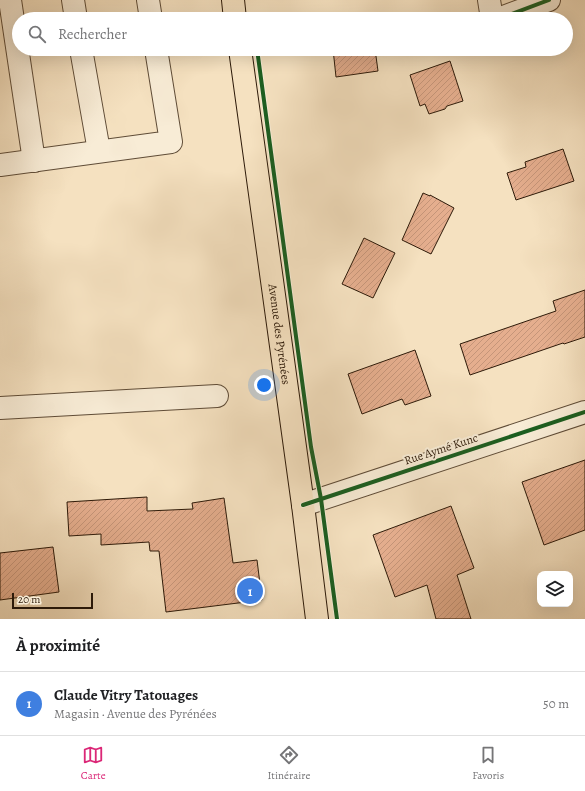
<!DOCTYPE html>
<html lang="fr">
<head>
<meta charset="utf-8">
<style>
	:root { --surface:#fff; --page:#f2f2f2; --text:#202124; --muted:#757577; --line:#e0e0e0; --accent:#db2777 }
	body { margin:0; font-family:Alegreya,serif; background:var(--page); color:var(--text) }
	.controls { position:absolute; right:12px; bottom:12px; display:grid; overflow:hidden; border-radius:8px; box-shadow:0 4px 16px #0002 }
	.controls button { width:36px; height:36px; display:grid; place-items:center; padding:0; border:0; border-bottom:1px solid var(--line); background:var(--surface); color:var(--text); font:20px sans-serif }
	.scale { position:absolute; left:12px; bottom:10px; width:81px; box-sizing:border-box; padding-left:4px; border:2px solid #2d1a09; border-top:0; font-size:11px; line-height:14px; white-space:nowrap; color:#2d1a09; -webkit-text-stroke:3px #f8ecd6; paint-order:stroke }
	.you { position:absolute; left:264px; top:385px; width:14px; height:14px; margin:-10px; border:3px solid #fff; border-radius:50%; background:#1a73e8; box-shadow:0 0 0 6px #1a73e833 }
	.badge { display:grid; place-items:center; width:26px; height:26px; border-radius:50%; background:var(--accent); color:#fff; font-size:13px; font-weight:700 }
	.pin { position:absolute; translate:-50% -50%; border:2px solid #fff; box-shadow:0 1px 4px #0006 }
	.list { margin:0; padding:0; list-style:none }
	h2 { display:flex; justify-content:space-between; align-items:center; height:52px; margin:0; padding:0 16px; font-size:17px }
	h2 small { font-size:13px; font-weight:400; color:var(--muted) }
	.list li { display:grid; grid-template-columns:26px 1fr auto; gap:12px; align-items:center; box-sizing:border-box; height:64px; padding:0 16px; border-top:1px solid var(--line) }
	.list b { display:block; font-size:15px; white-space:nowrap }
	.list p { margin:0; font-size:13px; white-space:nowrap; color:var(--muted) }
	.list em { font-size:13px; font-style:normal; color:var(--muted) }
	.icon { flex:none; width:22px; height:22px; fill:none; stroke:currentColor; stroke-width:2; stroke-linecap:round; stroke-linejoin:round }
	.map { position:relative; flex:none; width:585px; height:619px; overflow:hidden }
	.search { position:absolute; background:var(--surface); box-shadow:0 4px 16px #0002; left:12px; right:12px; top:12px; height:44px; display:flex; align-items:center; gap:10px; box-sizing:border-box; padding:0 14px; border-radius:22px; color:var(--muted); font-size:15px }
	.sheet { height:116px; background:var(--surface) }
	nav { display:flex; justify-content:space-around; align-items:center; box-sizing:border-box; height:56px; border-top:1px solid var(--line); background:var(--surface); font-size:11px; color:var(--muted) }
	nav a { display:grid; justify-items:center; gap:2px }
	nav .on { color:var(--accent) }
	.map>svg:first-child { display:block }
	.building { fill:url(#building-hatch); stroke:#2d1a09 }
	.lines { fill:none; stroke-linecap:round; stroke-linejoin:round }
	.minor-casing { stroke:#5f4c37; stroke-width:24 }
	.major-casing { stroke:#2d1a09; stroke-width:24 }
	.minor { stroke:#f8ecd6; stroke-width:22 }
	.major { stroke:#f5e1c0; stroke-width:22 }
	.cycleway-casing { stroke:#f8ecd6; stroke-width:6 }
	.cycleway { stroke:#1b5e20; stroke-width:4 }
	.labels { text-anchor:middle; stroke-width:4; stroke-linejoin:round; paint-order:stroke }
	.street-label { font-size:12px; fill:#2d1a09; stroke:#f8ecd6 }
</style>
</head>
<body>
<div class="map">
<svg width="585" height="619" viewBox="0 0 585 619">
	<defs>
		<pattern id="building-hatch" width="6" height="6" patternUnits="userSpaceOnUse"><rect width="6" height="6" fill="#e5ae8e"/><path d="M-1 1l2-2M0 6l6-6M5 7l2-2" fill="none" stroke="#c59579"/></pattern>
	</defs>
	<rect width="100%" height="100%" fill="#f5e1c0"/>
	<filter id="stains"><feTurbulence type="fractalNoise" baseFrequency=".005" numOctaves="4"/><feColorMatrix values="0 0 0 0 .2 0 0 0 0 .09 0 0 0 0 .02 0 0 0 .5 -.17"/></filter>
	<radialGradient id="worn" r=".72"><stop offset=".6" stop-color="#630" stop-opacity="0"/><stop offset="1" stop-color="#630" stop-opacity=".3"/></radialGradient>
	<!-- building -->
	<g class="building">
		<polygon points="333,49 375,49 378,71 336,77"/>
		<polygon points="450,61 463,101 447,106 445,109 429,114 425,104 420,106 410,75"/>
		<polygon points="563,149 574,181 516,200 507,173 526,167 525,162"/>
		<polygon points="423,193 430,196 430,195 454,208 431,254 402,240"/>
		<polygon points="364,238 395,253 373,298 342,284"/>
		<polygon points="585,290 585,337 564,344 563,343 470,375 460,344 556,311 553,301"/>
		<polygon points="415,350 431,396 405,405 402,399 362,414 348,374"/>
		<polygon points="585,460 585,530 544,545 522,482"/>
		<polygon points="147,497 147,511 193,509 192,503 224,498 233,563 257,560 262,600 166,612 159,551 150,551 149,542 101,545 101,534 69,536 67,502"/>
		<polygon points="451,506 474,568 457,575 471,619 436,619 427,585 395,597 373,535"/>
		<polygon points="53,547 59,592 0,600 0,553"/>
	</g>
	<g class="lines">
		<!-- minor casing -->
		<g class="minor-casing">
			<g id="minor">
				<polyline points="10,0 34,161"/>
				<polyline points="73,0 76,19"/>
				<polyline points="148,0 151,19"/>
				<polyline points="489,0 492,19"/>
				<polyline points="498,19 549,0"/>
				<polyline points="81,49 99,151"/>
				<polyline points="0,165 171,142 156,49"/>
				<polyline points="0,408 217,396"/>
				<polyline points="303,505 585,412"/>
			</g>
		</g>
		<!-- major casing -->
		<g class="major-casing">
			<g id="major">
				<polyline points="233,0 235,19"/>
				<path id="s1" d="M240,49L303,505L317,619"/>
			</g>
		</g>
		<!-- minor -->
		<use href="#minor" class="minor"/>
		<!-- major -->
		<use href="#major" class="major"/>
		<!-- cycleway casing -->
		<g class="cycleway-casing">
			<g id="cycleway">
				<polyline points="498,19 549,0"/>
				<polyline points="257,49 311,447 321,499 337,619"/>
				<polyline points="303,505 585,412"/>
			</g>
		</g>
		<!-- cycleway -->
		<use href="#cycleway" class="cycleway"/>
	</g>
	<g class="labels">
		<!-- street labels -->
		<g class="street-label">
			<text dy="4" stroke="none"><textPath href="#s1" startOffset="288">Avenue des Pyrénées</textPath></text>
			<text transform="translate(441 449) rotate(-18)" y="4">Rue Aymé Kunc</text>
		</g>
	</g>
	<rect width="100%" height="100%" filter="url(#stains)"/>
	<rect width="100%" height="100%" fill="url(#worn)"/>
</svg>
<div class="controls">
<button><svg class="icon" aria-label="layers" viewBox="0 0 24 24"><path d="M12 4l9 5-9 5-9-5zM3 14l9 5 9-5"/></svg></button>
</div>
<div class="scale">20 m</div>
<div class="you"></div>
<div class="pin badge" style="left:250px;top:591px;background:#3f7fe0">1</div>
<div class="search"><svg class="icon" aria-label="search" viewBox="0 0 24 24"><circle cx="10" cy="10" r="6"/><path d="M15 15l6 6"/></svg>Rechercher</div>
</div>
<section class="sheet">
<h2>À proximité<small></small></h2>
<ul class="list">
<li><span class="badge" style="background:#3f7fe0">1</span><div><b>Claude Vitry Tatouages</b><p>Magasin · Avenue des Pyrénées</p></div><em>50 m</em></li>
</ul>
</section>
<nav>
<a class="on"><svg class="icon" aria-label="map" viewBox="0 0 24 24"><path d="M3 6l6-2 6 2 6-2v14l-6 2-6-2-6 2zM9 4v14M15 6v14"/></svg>Carte</a>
<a><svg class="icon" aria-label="directions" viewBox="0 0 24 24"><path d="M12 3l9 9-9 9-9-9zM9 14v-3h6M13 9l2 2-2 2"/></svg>Itinéraire</a>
<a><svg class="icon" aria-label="saved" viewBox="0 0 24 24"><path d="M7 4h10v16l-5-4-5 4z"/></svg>Favoris</a>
</nav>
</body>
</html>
